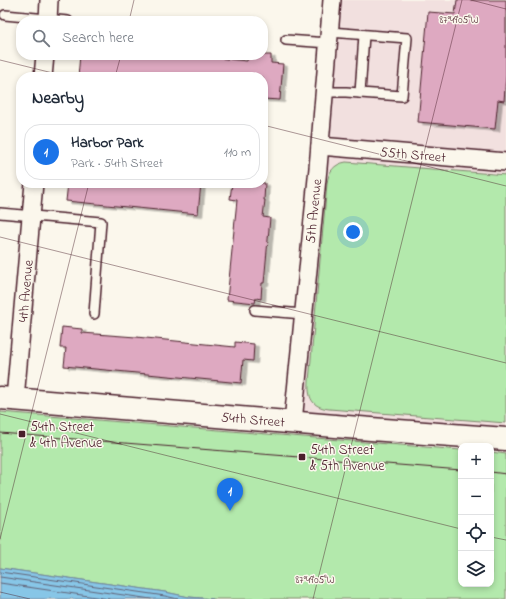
<!DOCTYPE html>
<html lang="en">
<head>
<meta charset="utf-8">
<style>
	:root { --surface:#fff; --page:#f2f2f3; --text:#1f2937; --muted:#747a83; --line:#e0e1e3; --accent:#1a73e8 }
	body { margin:0; font-family:"Indie Flower",sans-serif; background:var(--page); color:var(--text) }
	.controls { position:absolute; right:12px; bottom:12px; display:grid; overflow:hidden; border-radius:8px; box-shadow:0 2px 6px #0003 }
	.controls button { width:36px; height:36px; display:grid; place-items:center; padding:0; border:0; border-bottom:1px solid var(--line); background:var(--surface); color:var(--text); font:20px sans-serif }
	.you { position:absolute; left:353px; top:232px; width:14px; height:14px; margin:-10px; border:3px solid #fff; border-radius:50%; background:#1a73e8; box-shadow:0 0 0 6px #1a73e833 }
	.badge { display:grid; place-items:center; width:26px; height:26px; border-radius:50%; background:var(--accent); color:#fff; font-size:13px; font-weight:700 }
	.pin { position:absolute; translate:-50% -33px; filter:drop-shadow(0 1px 2px #0008) }
	.pin::after { content:''; position:absolute; top:21px; width:14px; height:12px; background:inherit; clip-path:polygon(0 0,100% 0,50% 100%) }
	.list { margin:0; padding:0; list-style:none }
	h2 { display:flex; justify-content:space-between; align-items:center; height:52px; margin:0; padding:0 16px; font-size:17px }
	h2 small { font-size:13px; font-weight:400; color:var(--muted) }
	.list li { display:grid; grid-template-columns:26px 1fr auto; gap:12px; align-items:center; box-sizing:border-box; height:56px; margin:0 8px 8px; padding:0 8px; border:1px solid var(--line); border-radius:16px }
	.list b { display:block; font-size:15px; white-space:nowrap }
	.list p { margin:0; font-size:13px; white-space:nowrap; color:var(--muted) }
	.list em { font-size:13px; font-style:normal; color:var(--muted) }
	.icon { flex:none; width:22px; height:22px; fill:none; stroke:currentColor; stroke-width:2; stroke-linecap:round; stroke-linejoin:round }
	.map { position:relative; flex:none; width:506px; height:599px; overflow:hidden }
	.search { position:absolute; background:var(--surface); box-shadow:0 2px 6px #0003; left:16px; top:16px; width:252px; height:44px; display:flex; align-items:center; gap:10px; box-sizing:border-box; padding:0 14px; border-radius:16px; color:var(--muted); font-size:15px }
	.panel { position:absolute; background:var(--surface); box-shadow:0 2px 6px #0003; left:16px; top:72px; width:252px; height:116px; border-radius:16px }
	.map>svg:first-child { display:block }
	.built { fill:#f2e0df }
	.green { fill:#b3e9ac; stroke:#7e846c }
	.water { fill:#87c6e7; stroke:#6f839c }
	.lines { fill:none; stroke-linecap:round; stroke-linejoin:round }
	.shore { stroke:#626276; stroke-width:1 }
	.building { fill:#dea9c1; stroke:#4a1f2b; filter:url(#shadow) }
	.lane-casing { stroke:#4a1f2b; stroke-width:12 }
	.street-casing { stroke:#4a1f2b; stroke-width:20 }
	.secondary-casing { stroke:#4a1f2b; stroke-width:25 }
	.lane { stroke:#fbf7ec; stroke-width:9 }
	.street { stroke:#fbf7ec; stroke-width:17 }
	.secondary { stroke:#fbf7ec; stroke-width:22 }
	.tram { stroke:#4a1f2b; stroke-width:1 }
	.ticks { fill:none; stroke:#4a1f2b; stroke-width:1; stroke-opacity:0.45 }
	.poi-dot { fill:#4a1f2b; stroke:#fbf7ec; stroke-width:1.5 }
	.labels { text-anchor:middle; stroke-width:3; stroke-linejoin:round; paint-order:stroke }
	.street-label { font-size:14px; fill:#4a1f2b; stroke:#fbf7ec }
	.poi-label { font-size:14px; fill:#4a1f2b; stroke:#fbf7ec; text-anchor:start }
	.ticks-label { font-size:10px; text-anchor:middle; fill:#4a1f2b; stroke:#fbf7ec; stroke-width:3; stroke-linejoin:round; paint-order:stroke }
</style>
</head>
<body>
<div class="map">
<svg width="506" height="599" viewBox="0 0 506 599">
	<defs>
		<filter id="shadow"><feDropShadow dx="4.5" dy="2.5" stdDeviation="0" flood-color="#0004"/></filter>
	</defs>
	<rect width="100%" height="100%" fill="#fbf7ec"/>
	<filter id="ink" filterUnits="userSpaceOnUse"><feTurbulence type="fractalNoise" baseFrequency=".025" numOctaves="2"/><feDisplacementMap in="SourceGraphic" scale="8" xChannelSelector="R" yChannelSelector="G"/><feConvolveMatrix kernelMatrix="1 2 1 2 8 2 1 2 1" color-interpolation-filters="sRGB"/></filter>
	<g filter="url(#ink)">
		<!-- built -->
		<polygon class="built" points="332,0 506,0 506,439 293,422"/>
		<!-- green -->
		<g class="green">
			<path d="M346,162L506,175V423L329,409C311,407 308,397 309,381L327,184C328,172 334,164 346,162Z"/>
			<polygon points="0,412 461,450 461,584 491,584 491,452 506,454 506,599 213,599 189,597 165,592 0,568"/>
		</g>
		<!-- water -->
		<polygon class="water" points="0,568 165,592 189,597 213,599 0,599"/>
		<g class="lines">
			<!-- shore -->
			<g class="shore">
				<polyline points="0,572 165,596 178,599"/>
				<polyline points="0,577 151,599"/>
				<polyline points="0,583 109,599"/>
			</g>
		</g>
		<!-- building -->
		<g class="building">
			<polygon points="457,0 506,0 506,75 504,101 498,100 495,129 418,122 428,12 455,14"/>
			<polygon points="80,55 217,55 217,58 247,61 248,55 271,55 271,63 283,64 280,100 263,99 263,77 78,77"/>
			<polygon points="68,183 201,183 198,214 66,201"/>
			<polygon points="232,183 265,183 264,200 265,200 263,217 270,218 264,283 262,283 261,299 256,298 255,303 227,300 237,200 230,199"/>
			<polygon points="62,327 82,329 82,333 136,337 235,347 235,342 254,344 253,361 243,360 241,383 64,366 66,348 60,348"/>
		</g>
		<g class="lines">
			<!-- lane casing -->
			<g class="lane-casing">
				<g id="lane">
					<polyline points="5,15 68,21"/>
					<polyline points="286,40 329,43"/>
					<polyline points="324,92 346,92 402,96 407,38 330,32"/>
					<polyline points="360,93 364,35"/>
					<polyline points="0,213 101,222 94,314"/>
					<polyline points="255,310 303,314"/>
				</g>
			</g>
			<!-- street casing -->
			<g class="street-casing">
				<g id="street">
					<polyline points="48,21 49,0"/>
					<polyline points="43,77 45,55"/>
					<polyline points="320,146 506,162"/>
					<polyline points="15,399 34,183"/>
					<polyline points="293,422 318,168 332,0"/>
				</g>
			</g>
			<!-- secondary casing -->
			<g class="secondary-casing">
				<polyline id="secondary" points="0,398 371,429 506,439"/>
			</g>
			<!-- lane -->
			<use href="#lane" class="lane"/>
			<!-- street -->
			<use href="#street" class="street"/>
			<!-- secondary -->
			<use href="#secondary" class="secondary"/>
			<!-- tram -->
			<g class="tram">
				<polyline points="0,433 461,470"/>
				<polyline points="491,472 506,474"/>
			</g>
		</g>
	</g>
	<!-- ticks -->
	<path class="ticks" d="M471,0L506,9M129,21L134,0M0,60L69,77M115,77L121,55M263,125L506,186M0,237L506,363M0,414L461,529M491,537L506,540M0,539L89,183M0,592L30,599M313,599L462,0"/>
	<!-- markers -->
	<g class="poi-dot">
		<rect x="18" y="430" width="8" height="8" rx="2"/>
		<rect x="298" y="453" width="8" height="8" rx="2"/>
	</g>
	<g class="labels">
		<!-- street labels -->
		<g class="street-label">
			<text transform="translate(413 154) rotate(5)" y="5">55th Street</text>
			<text transform="translate(313 211) rotate(-84)" y="5">5th Avenue</text>
			<text transform="translate(25 291) rotate(-85)" y="5">4th Avenue</text>
			<text transform="translate(253 419) rotate(5)" y="5">54th Street</text>
		</g>
		<!-- poi labels -->
		<g class="poi-label">
			<text x="30" y="431">54th Street<tspan x="30" dy="16">&amp; 4th Avenue</tspan></text>
			<text x="310" y="454">54th Street<tspan x="310" dy="16">&amp; 5th Avenue</tspan></text>
		</g>
	</g>
	<g class="ticks-label">
		<text x="459" y="23">87°49'05"W</text>
		<text x="315" y="583">87°49'05"W</text>
	</g>
</svg>
<div class="controls">
<button>+</button>
<button>−</button>
<button><svg class="icon" aria-label="locate" viewBox="0 0 24 24"><circle cx="12" cy="12" r="6"/><path d="M12 2v4M12 18v4M2 12h4M18 12h4"/></svg></button>
<button><svg class="icon" aria-label="layers" viewBox="0 0 24 24"><path d="M12 4l9 5-9 5-9-5zM3 14l9 5 9-5"/></svg></button>
</div>
<div class="you"></div>
<div class="pin badge" style="left:230px;top:511px">1</div>
<div class="search"><svg class="icon" aria-label="search" viewBox="0 0 24 24"><circle cx="10" cy="10" r="6"/><path d="M15 15l6 6"/></svg>Search here</div>
<section class="panel">
<h2>Nearby<small></small></h2>
<ul class="list">
<li><span class="badge">1</span><div><b>Harbor Park</b><p>Park · 54th Street</p></div><em>110 m</em></li>
</ul>
</section>
</div>
</body>
</html>
